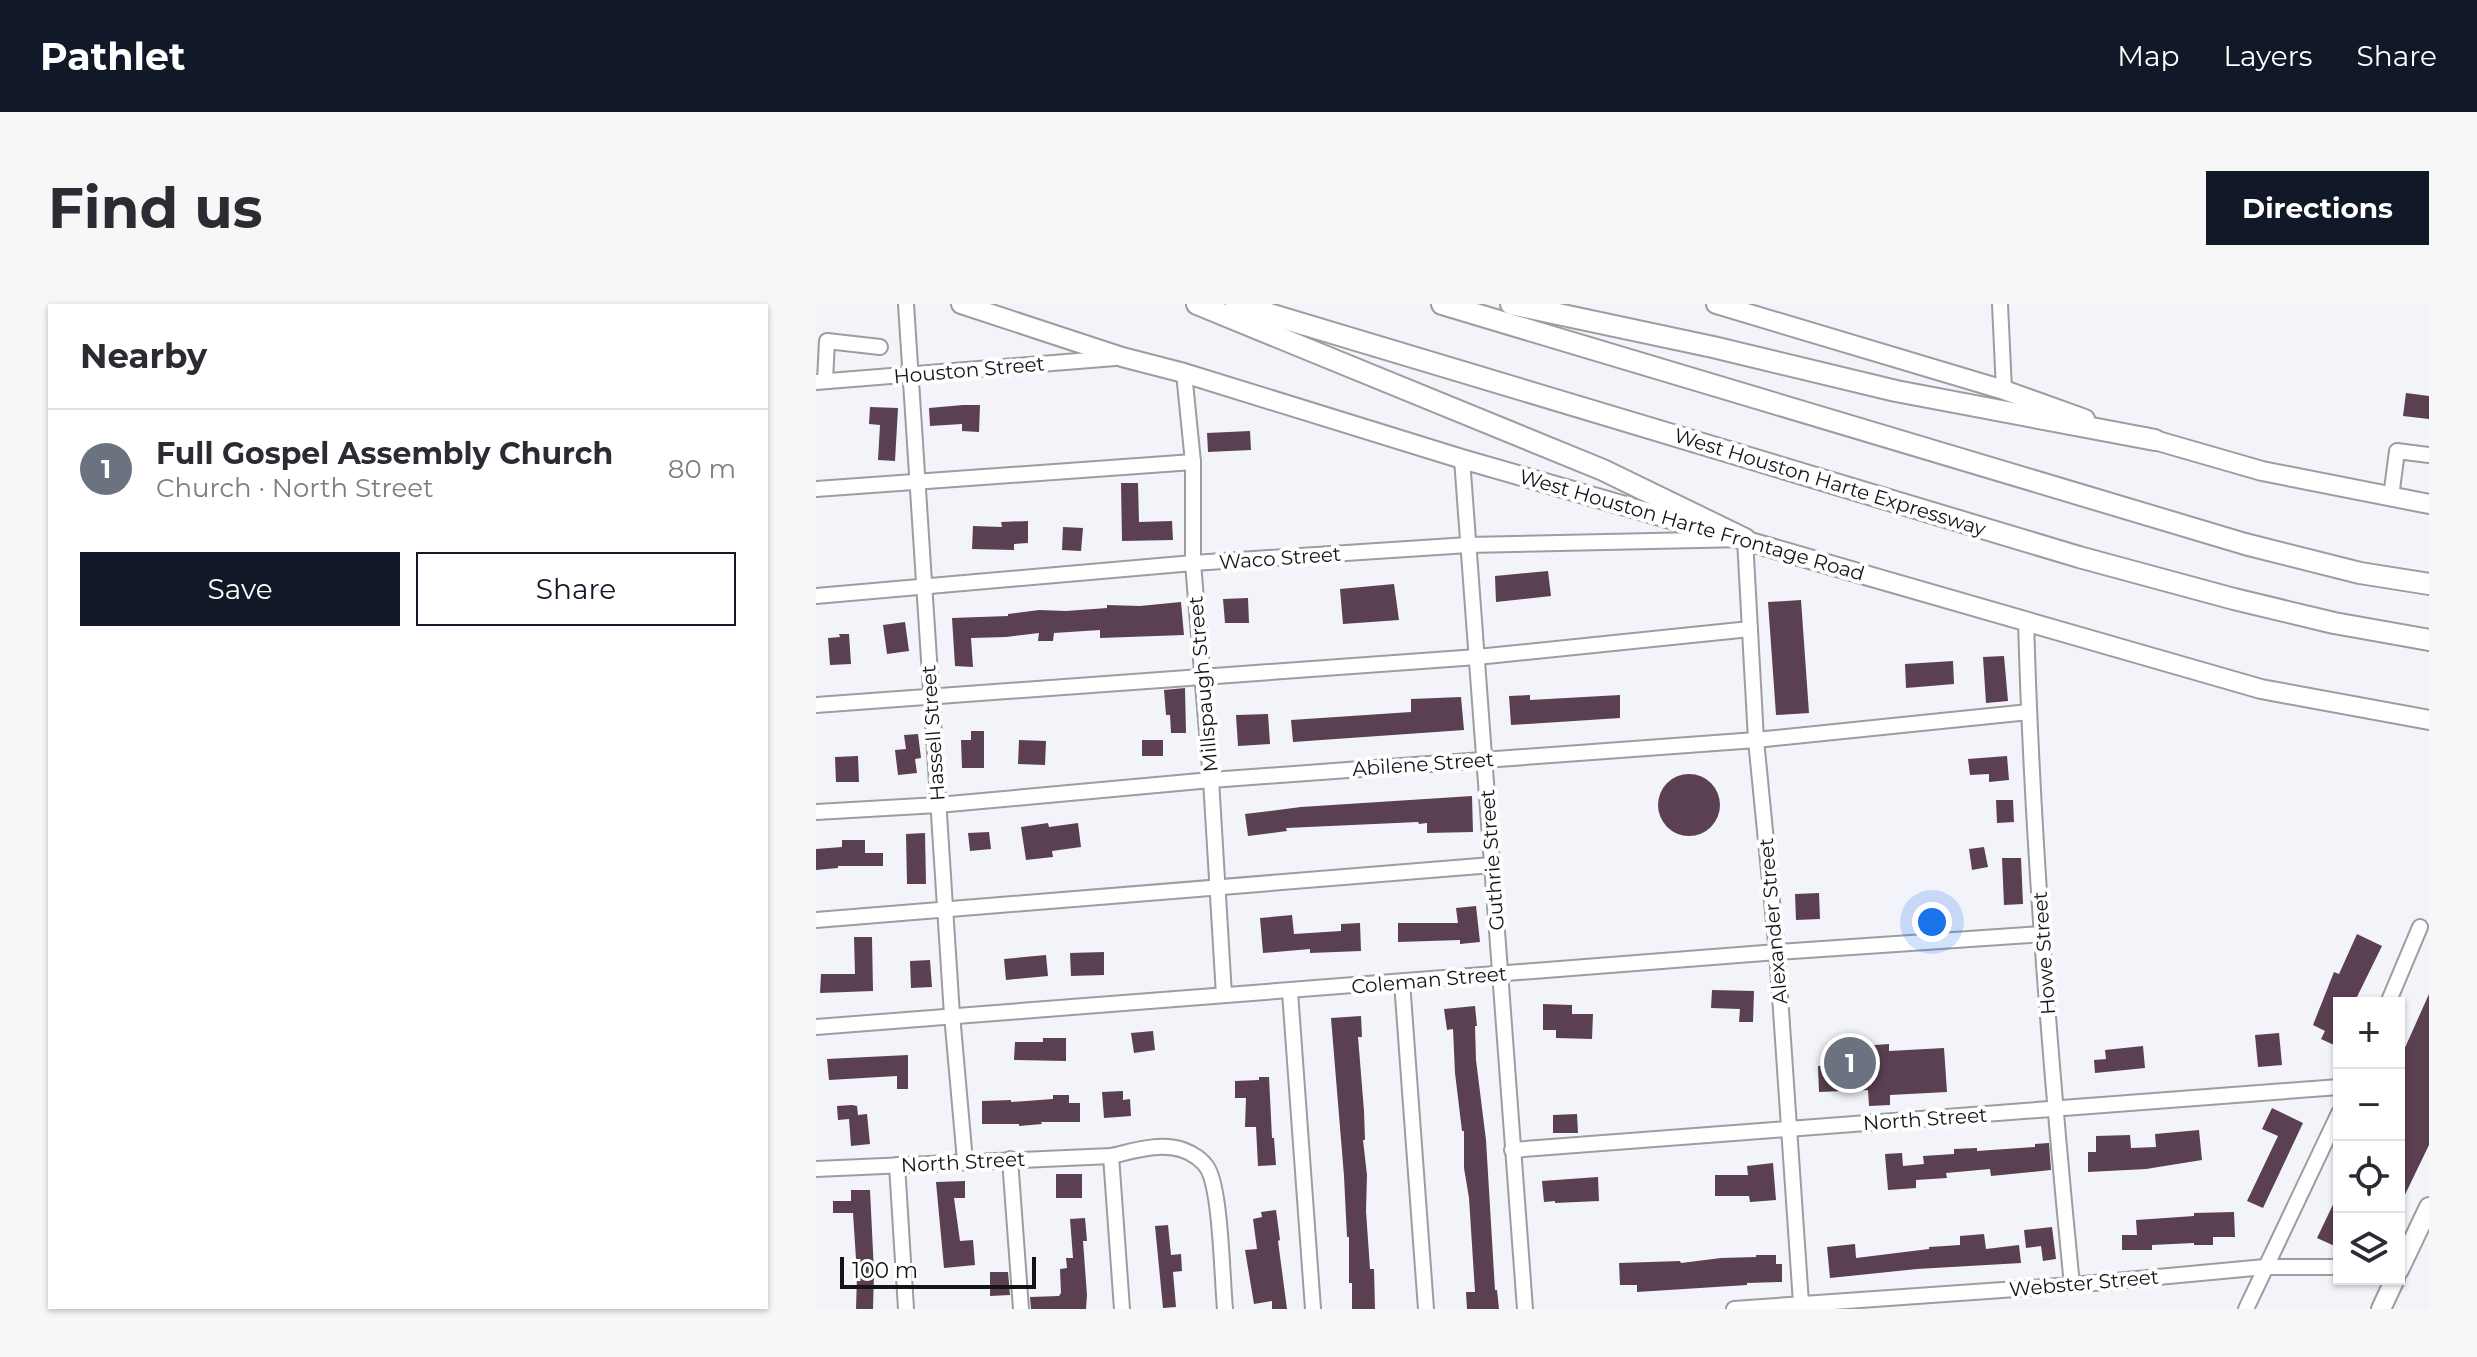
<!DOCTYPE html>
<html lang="en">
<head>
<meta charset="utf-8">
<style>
	:root { --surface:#fff; --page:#f7f7f7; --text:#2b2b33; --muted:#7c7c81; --line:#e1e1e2; --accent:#111827 }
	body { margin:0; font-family:Montserrat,sans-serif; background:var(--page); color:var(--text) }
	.controls { position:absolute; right:24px; bottom:24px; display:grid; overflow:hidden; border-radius:0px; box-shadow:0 2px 6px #0004 }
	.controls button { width:72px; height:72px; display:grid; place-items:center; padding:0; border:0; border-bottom:2px solid var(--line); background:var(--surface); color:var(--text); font:40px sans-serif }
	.scale { position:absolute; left:24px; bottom:20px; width:196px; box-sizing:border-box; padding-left:8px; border:4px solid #141417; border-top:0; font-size:22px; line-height:28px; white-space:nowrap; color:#141417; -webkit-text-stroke:6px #fff; paint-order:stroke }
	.you { position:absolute; left:1116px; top:618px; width:28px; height:28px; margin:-20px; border:6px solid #fff; border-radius:50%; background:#1a73e8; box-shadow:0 0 0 12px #1a73e833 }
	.badge { display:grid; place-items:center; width:52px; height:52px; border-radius:50%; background:var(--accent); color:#fff; font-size:26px; font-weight:700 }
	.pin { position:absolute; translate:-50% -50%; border:4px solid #fff; box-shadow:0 2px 8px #0006 }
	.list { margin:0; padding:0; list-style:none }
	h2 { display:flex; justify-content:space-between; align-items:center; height:104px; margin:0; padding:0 32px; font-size:34px }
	h2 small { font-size:26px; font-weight:400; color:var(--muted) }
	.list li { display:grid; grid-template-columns:52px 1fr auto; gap:24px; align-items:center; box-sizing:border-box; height:120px; padding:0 32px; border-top:2px solid var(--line) }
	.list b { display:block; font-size:30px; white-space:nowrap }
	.list p { margin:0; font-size:26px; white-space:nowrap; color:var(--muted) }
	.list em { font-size:26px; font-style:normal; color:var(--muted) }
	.actions { display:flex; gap:16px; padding:24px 32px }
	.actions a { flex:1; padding:18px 0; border:2px solid var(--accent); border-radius:0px; text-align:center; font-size:28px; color:var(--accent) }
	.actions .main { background:var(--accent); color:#fff }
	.icon { flex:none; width:44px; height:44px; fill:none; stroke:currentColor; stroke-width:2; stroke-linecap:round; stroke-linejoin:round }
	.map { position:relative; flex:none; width:1613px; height:1005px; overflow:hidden; border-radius:0px }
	header { display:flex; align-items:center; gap:48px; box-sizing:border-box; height:112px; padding:0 40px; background:var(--accent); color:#fff }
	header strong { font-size:38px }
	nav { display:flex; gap:44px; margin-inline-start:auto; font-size:28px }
	.intro { display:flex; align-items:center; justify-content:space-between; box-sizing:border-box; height:192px; padding:0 48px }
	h1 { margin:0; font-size:56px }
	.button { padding:20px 36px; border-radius:0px; background:var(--accent); color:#fff; font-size:28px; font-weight:700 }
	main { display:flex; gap:48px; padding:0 48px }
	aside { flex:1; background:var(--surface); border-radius:0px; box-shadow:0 2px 6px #0004 }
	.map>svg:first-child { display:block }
	.building { fill:#5b4052 }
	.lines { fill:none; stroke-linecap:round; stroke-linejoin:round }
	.minor-casing { stroke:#9c9ca2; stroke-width:18 }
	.major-casing { stroke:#9c9ca2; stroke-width:22 }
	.highway-casing { stroke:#9c9ca2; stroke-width:24 }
	.minor { stroke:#fff; stroke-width:14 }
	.major { stroke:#fff; stroke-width:18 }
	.highway { stroke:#fff; stroke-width:20 }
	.labels { text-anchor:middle; stroke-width:8; stroke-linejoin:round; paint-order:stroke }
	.street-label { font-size:20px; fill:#141417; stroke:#fff }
</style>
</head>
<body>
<header>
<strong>Pathlet</strong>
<nav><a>Map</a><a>Layers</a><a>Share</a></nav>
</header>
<div class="intro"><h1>Find us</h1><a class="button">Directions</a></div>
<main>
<aside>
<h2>Nearby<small></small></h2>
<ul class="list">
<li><span class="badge" style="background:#6b7280">1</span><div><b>Full Gospel Assembly Church</b><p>Church · North Street</p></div><em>80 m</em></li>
</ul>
<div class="actions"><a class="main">Save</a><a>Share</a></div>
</aside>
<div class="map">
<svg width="1613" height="1005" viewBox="0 0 1613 1005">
	<rect width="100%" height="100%" fill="#f3f3fa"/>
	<!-- building -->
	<g class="building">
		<polygon points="1590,89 1613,92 1613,115 1587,112"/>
		<polygon points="147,101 164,101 163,128 146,127 146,120 114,122 113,104"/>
		<polygon points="54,103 82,104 79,157 62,156 64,121 53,120"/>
		<polygon points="434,127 435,146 392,148 391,129"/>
		<polygon points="305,179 322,179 323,218 356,217 357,236 306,237"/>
		<polygon points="212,217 212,239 198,240 198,246 156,245 157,222 186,223 185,218"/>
		<polygon points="247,223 267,224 265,247 246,246"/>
		<polygon points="732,267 735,292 680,298 679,272"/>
		<polygon points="578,280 583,316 527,320 524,285"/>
		<polygon points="432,294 433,319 409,319 407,295"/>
		<polygon points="985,296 993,409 960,411 952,298"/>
		<polygon points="365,298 368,331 284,334 284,326 238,329 237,337 222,337 223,329 190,333 155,334 157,363 139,362 136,314 192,312 192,310 223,306 250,307 291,304 291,301 324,302"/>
		<polygon points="89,318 93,347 71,350 67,321"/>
		<polygon points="23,330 33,330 35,360 14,361 12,334 24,333"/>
		<polygon points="1188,352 1192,397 1170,399 1167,353"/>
		<polygon points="1137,357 1138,380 1090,384 1089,360"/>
		<polygon points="369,384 370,429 355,429 354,411 350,411 348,386"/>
		<polygon points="714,391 714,396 804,391 804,414 695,421 693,392"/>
		<polygon points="645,393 648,426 477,438 475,416 595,408 595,395"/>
		<polygon points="452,410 454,440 422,442 420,411"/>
		<polygon points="155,427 168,427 168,464 146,464 145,436 155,436"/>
		<polygon points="102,430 105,454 99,455 101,469 82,471 79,446 90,445 88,431"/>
		<polygon points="203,436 230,437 229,461 202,460"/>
		<rect x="326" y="436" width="21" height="16"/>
		<polygon points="42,452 43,478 20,478 19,453"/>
		<polygon points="1191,452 1193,476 1173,478 1173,470 1154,471 1152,455"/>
		<circle cx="873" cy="501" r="31"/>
		<polygon points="656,492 657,528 611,529 611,519 603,520 602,518 470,524 471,527 432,532 429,510 485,503"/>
		<polygon points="1180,496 1197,496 1198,518 1181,519"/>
		<polygon points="232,519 233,523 262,519 265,543 236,547 237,553 210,556 205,523"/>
		<polygon points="173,528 175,545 154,547 152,529"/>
		<polygon points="109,529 110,580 91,580 90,530"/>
		<polygon points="26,536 49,536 49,549 67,549 67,562 22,562 22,564 0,566 0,545 26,543"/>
		<polygon points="1168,543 1172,563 1156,566 1153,545"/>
		<polygon points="1186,554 1205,554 1207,600 1188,601"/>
		<polygon points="1003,589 1004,615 980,616 979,590"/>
		<polygon points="660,602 664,638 644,640 644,636 582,638 582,619 642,619 640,604"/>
		<polygon points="476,611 478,630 525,627 525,620 544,619 545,647 494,649 494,645 447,649 444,614"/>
		<polygon points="1541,630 1566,642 1538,699 1523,699 1523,736 1520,742 1505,735 1509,727 1497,721 1518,668 1523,670"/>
		<polygon points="38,633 56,633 57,687 4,689 5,670 39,670"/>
		<polygon points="288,648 288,671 255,672 254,649"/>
		<polygon points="230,651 232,672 190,676 188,655"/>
		<polygon points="114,656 116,683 95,684 94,657"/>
		<polygon points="896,686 938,687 937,718 923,718 924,705 895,704"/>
		<polygon points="1613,690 1613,841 1583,903 1583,757"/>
		<polygon points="727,700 756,701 756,710 777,710 776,735 740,734 740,726 727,726"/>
		<polygon points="659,702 661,722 659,722 660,756 670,836 679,986 681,986 683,1005 651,1005 650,988 659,988 653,894 648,864 648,827 646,827 639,769 637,725 631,726 628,705"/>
		<polygon points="545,712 546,733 542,733 548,807 549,836 547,836 551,871 550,907 554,965 558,965 559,1005 536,1005 536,979 533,979 533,933 531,933 528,872 515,714"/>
		<polygon points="337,727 339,746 318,749 315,729"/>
		<polygon points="1463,729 1466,761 1442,763 1439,731"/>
		<polygon points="227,734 250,734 250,757 198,756 199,738 227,738"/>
		<polygon points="1073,740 1073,747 1128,744 1131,788 1074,791 1074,801 1053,802 1052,786 1003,788 1002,762 1046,760 1045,742"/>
		<polygon points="1327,742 1329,764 1279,769 1278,756 1290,755 1289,746"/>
		<polygon points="92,751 92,785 81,785 81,772 13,776 11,755"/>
		<polygon points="443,773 453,773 456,834 458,834 460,861 442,862 440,823 429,823 430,794 419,794 419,777 443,776"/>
		<polygon points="307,787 307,796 314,795 315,812 288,814 286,788"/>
		<polygon points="237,791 253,791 253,799 264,799 264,818 225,818 226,820 203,822 203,820 166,820 166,797 195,796 195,798 237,795"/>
		<polygon points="36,801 41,802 42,811 51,810 54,840 35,842 33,815 22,816 21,802"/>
		<polygon points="1456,804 1487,819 1447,904 1431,897 1462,832 1446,825"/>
		<polygon points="761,810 762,829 737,829 737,811"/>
		<polygon points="1383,826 1386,856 1330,865 1272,868 1272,848 1280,848 1280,832 1314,831 1315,844 1340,843 1339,830"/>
		<polygon points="1233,839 1235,866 1175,872 1174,865 1130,869 1131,874 1100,876 1100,884 1072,886 1069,850 1086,849 1087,862 1108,860 1107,852 1138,850 1138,845 1161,844 1161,847 1219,843 1219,840"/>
		<polygon points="957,859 960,896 934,898 933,892 899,892 899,871 932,871 931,862"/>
		<rect x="240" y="870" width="26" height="24"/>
		<polygon points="782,873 783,897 739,899 739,897 728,898 726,877"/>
		<polygon points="149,877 149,894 138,894 144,937 157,936 159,961 128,964 120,878"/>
		<polygon points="35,886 54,886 58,968 57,1005 40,1005 41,970 37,909 17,909 17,897 35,897"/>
		<polygon points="1523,888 1523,944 1501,934"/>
		<polygon points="460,906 464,936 462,937 471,1005 456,1005 456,997 438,1000 429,946 441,945 437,915 446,913 445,908"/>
		<polygon points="1418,908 1419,933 1397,933 1397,941 1378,941 1378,939 1336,941 1336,946 1306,946 1306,931 1321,931 1320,916 1378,912 1378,909"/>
		<polygon points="269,914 271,937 267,937 271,991 270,1005 215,1005 214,993 243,992 245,989 244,965 251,964 250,954 257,954 254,915"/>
		<polygon points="352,921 355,951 365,950 366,967 357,968 360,1003 347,1004 339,922"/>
		<polygon points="1236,923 1240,955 1227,957 1225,942 1210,944 1208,926"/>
		<polygon points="1168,930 1170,945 1203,941 1205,959 1101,965 1014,974 1011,943 1039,940 1040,954 1113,945 1113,943 1144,941 1144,932"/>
		<polygon points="940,951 960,951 960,960 966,960 966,978 931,979 931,981 821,988 821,981 804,981 803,959 864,957 865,959 905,954 940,953"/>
		<polygon points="174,968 192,968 194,991 174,992"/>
	</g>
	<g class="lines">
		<!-- minor casing -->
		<g class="minor-casing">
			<g id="minor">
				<polyline points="90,0 136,711 149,857"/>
				<polyline points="1184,0 1188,86"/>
				<polyline points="368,69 377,158 377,259 395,476 408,691"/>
				<polyline points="9,77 11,37 64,43"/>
				<polyline points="0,78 299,54"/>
				<polyline points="646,155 709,1005"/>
				<polyline points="0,185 377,158"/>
				<polyline points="1575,193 1581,147 1613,151"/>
				<polyline points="0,292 377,259 652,241 929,235 940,436 961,648 985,999"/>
				<path d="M1210,316C1216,538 1234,760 1256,981"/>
				<polyline points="0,401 661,353 934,325"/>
				<polyline points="0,508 122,501 395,476 940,436 1213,408"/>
				<polyline points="0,616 676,561"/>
				<polyline points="586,678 610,1005"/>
				<polyline points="474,688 497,1005"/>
				<polyline points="1572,699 1604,623"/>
				<polyline points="0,723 961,648 1227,630"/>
				<path d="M696,846C971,824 1247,806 1523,783"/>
				<polyline points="295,852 306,1005"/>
				<polyline points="194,855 205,1005"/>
				<polyline points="81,861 90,1005"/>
				<path d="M0,865L295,852C318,847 344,838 367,846C376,849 387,856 392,865C405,889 406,974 409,1005"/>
				<polyline points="918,1005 1256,981 1449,963 1523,963"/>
				<polyline points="1430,1005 1523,809"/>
			</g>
		</g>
		<!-- major casing -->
		<g class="major-casing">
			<g id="major">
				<polyline points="145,0 306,53 368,69 646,155 1445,385 1613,416"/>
				<polyline points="900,0 1188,86 1269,115"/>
				<polyline points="1328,133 1446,167 1613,200"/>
				<polyline points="1583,966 1613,903"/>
				<polyline points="1565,1005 1579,975"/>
			</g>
		</g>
		<!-- highway casing -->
		<g class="highway-casing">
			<g id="highway">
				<polyline points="381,0 787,166 929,235"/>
				<polyline points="420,0 1263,253 1418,295 1518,319 1613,336"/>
				<polyline points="626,0 1429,240 1544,269 1613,280"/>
				<polyline points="695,0 897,43 1080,87 1339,136"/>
			</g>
		</g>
		<!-- minor -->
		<use href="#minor" class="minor"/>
		<!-- major -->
		<use href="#major" class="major"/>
		<!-- highway -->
		<use href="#highway" class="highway"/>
	</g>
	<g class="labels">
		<!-- street labels -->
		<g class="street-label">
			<text transform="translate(153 66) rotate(-5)" y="7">Houston Street</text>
			<text transform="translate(1014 178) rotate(17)" y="7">West Houston Harte Expressway</text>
			<text transform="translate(876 221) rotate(16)" y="7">West Houston Harte Frontage Road</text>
			<text transform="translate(464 254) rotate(-4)" y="7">Waco Street</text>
			<text transform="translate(387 380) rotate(-95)" y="7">Millspaugh Street</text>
			<text transform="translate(117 429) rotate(-94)" y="7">Hassell Street</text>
			<text transform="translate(607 460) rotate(-4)" y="7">Abilene Street</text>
			<text transform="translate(676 556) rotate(-94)" y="7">Guthrie Street</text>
			<text transform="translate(957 617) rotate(-95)" y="7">Alexander Street</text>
			<text transform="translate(1228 649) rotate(-94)" y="7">Howe Street</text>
			<text transform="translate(613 676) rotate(-5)" y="7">Coleman Street</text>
			<text transform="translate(1109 815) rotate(-4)" y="7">North Street</text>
			<text transform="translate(147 858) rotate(-3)" y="7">North Street</text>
			<text transform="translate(1268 979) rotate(-5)" y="7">Webster Street</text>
		</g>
	</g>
</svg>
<div class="controls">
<button>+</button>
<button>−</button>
<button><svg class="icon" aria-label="locate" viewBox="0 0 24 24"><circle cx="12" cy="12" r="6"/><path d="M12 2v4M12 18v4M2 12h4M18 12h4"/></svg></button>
<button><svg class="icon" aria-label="layers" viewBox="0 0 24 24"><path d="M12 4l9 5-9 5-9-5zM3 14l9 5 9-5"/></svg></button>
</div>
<div class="scale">100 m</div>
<div class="you"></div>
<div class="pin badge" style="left:1034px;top:759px;background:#6b7280">1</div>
</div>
</main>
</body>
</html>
